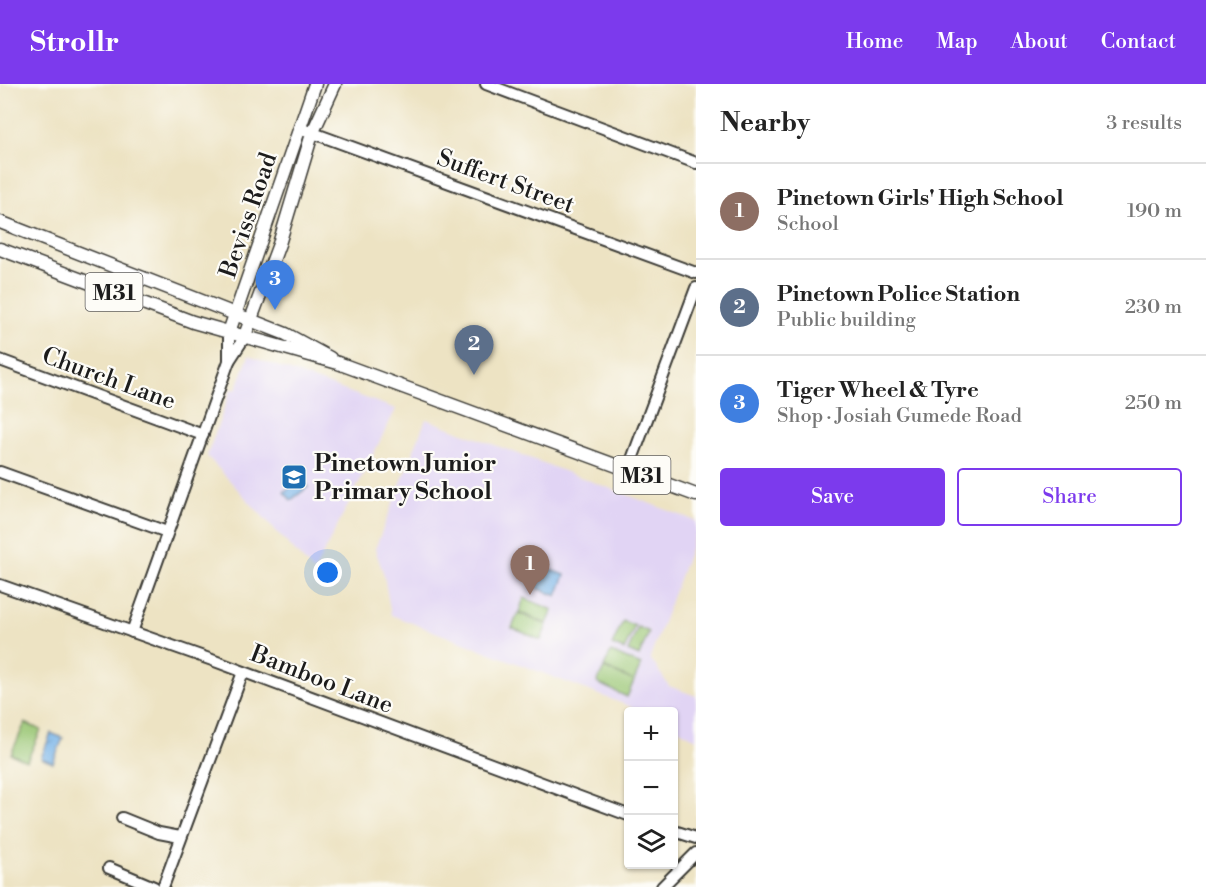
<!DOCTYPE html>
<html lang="en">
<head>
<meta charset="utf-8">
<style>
	:root { --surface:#fff; --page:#f6f6f6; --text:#222; --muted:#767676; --line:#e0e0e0; --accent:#7c3aed }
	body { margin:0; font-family:"Libre Bodoni",serif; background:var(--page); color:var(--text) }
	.controls { position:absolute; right:18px; bottom:18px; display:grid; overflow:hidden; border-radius:6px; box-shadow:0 2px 4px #0004 }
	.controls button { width:54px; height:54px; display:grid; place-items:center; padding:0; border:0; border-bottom:2px solid var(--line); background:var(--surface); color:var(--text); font:30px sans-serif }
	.you { position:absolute; left:328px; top:489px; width:21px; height:21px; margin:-15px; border:4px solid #fff; border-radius:50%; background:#1a73e8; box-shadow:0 0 0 9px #1a73e833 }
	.badge { display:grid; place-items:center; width:39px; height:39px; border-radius:50%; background:var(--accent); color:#fff; font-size:20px; font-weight:700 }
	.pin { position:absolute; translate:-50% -50px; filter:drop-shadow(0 2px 3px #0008) }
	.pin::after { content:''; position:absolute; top:32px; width:21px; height:18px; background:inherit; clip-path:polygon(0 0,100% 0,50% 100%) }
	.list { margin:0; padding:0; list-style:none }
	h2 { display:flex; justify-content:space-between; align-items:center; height:78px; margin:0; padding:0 24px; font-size:26px }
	h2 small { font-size:20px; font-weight:400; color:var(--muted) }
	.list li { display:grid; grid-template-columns:39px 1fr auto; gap:18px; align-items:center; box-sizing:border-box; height:96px; padding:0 24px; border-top:2px solid var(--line) }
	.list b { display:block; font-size:22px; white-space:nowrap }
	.list p { margin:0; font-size:20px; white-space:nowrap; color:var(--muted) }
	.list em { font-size:20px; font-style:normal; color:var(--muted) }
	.actions { display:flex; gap:12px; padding:18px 24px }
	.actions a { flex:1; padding:14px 0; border:2px solid var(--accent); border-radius:6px; text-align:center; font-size:21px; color:var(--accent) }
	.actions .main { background:var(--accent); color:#fff }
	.icon { flex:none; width:33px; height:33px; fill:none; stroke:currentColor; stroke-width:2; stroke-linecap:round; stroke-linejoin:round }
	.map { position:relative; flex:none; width:696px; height:803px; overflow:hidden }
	header { display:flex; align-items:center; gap:36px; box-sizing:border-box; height:84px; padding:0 30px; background:var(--accent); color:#fff }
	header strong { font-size:28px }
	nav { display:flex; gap:33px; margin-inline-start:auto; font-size:21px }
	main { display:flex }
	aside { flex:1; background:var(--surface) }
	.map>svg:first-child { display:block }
	.built { fill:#e1d4f4 }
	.garden { fill:#99c673; stroke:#5a7148; stroke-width:1.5 }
	.water { fill:url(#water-ripples); stroke:#496782; stroke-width:1.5 }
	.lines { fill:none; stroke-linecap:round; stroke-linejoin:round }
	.minor-casing { stroke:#3b3a35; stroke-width:14 }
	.major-casing { stroke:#3b3a35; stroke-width:15 }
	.minor { stroke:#fff; stroke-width:10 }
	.major { stroke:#fff; stroke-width:12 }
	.labels { text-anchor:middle; stroke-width:4.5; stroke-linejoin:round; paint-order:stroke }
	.shield { fill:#fdfcf7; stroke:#605f5e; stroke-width:1.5 }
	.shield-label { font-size:22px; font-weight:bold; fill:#1c1c1c }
	.street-label { font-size:24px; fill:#1c1c1c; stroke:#fdfcf7 }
	.poi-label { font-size:24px; font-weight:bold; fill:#1c1c1c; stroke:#fdfcf7; text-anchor:start }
</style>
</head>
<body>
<header>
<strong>Strollr</strong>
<nav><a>Home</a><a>Map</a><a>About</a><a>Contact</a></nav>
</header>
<main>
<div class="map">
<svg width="696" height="803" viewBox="0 0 696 803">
	<defs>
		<pattern id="water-ripples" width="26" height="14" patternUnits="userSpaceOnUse" patternTransform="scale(1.5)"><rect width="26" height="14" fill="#76b2e8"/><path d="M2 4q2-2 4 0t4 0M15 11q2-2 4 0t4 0" fill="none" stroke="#6698c6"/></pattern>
	</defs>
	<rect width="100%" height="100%" fill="#fdfcf7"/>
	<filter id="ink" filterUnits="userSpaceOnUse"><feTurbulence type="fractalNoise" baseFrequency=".0167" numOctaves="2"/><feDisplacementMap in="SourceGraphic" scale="12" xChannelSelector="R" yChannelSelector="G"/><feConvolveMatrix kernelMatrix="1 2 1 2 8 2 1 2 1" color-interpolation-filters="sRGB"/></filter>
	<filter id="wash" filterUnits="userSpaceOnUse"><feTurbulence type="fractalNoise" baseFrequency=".008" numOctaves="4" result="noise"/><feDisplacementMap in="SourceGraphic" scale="24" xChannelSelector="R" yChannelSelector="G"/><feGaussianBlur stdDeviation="1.35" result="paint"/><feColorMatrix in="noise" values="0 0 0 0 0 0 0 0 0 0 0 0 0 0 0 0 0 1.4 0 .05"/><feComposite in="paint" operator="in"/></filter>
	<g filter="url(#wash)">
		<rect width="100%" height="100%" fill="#ede3c3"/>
		<!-- built -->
		<g class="built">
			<polygon points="249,272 396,325 314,488 207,372 231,305 236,306"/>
			<polygon points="426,335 696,437 696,449 650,574 669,602 696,612 696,655 674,643 674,628 642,627 391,531 384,491 375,465"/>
		</g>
		<!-- garden -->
		<g class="garden">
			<polygon points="524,514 553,526 547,540 519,528"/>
			<polygon points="518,529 547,541 541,556 512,544"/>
			<polygon points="623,537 635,542 624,566 612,561"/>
			<polygon points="638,543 649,548 639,572 628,567"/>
			<polygon points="611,568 641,581 627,613 597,599 604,584 632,596 604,583"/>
			<polygon points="25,639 41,646 27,677 11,670"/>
		</g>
		<!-- water -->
		<g class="water">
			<polygon points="301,394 308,403 291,416 284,408"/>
			<polygon points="540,482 565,491 557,512 532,502"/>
			<polygon points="51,649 63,654 53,679 41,674"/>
		</g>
	</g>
	<g filter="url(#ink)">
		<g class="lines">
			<!-- minor casing -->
			<g class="minor-casing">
				<g id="minor">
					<polyline points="486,0 696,79"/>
					<polyline points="305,46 696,189"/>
					<polyline points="229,248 229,277"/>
					<polyline points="0,276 203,351"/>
					<polyline points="628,386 696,204"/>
					<polyline points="0,388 167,448"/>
					<polyline points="0,501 212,576 628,731"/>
					<polyline points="132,548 229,277 244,254"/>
					<polyline points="122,734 159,749 180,753"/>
					<polyline points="674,747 696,754"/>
					<polyline points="109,784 154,803"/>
					<polyline points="163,803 243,588"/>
					<polyline points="662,803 696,769"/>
				</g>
			</g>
			<!-- major casing -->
			<g class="major-casing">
				<g id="major">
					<polyline points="0,138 286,250 330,274"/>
					<polyline points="0,165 193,238 338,279 696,411"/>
					<polyline points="229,248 315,0"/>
					<polyline points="244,254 279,160 312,50 335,0"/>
				</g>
			</g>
			<!-- minor -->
			<use href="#minor" class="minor"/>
			<!-- major -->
			<use href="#major" class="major"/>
		</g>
	</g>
	<!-- icons -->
	<defs>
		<g id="school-square" transform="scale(1.35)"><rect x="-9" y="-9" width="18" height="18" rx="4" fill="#1f6fb2" stroke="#fdfcf7"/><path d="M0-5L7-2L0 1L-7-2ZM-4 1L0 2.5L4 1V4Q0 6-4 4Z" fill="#fff"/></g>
	</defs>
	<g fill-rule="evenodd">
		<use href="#school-square" x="294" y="393"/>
	</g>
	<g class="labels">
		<!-- shield labels -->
		<g class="shield">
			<rect x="85.5" y="189" width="57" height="38" rx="4.5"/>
			<rect x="613.5" y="372" width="57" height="38" rx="4.5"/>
		</g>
		<g class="shield-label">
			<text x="114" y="216">M31</text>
			<text x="642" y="399">M31</text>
		</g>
		<!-- street labels -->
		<g class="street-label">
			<text transform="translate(506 97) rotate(20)" y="8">Suffert Street</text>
			<text transform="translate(248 131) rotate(-71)" y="8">Beviss Road</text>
			<text transform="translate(109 294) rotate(20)" y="8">Church Lane</text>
			<text transform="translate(322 595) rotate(21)" y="8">Bamboo Lane</text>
		</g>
		<!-- poi labels -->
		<g class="poi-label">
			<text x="314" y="387">Pinetown Junior<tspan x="314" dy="28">Primary School</tspan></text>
		</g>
	</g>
</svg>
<div class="controls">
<button>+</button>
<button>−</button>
<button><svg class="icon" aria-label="layers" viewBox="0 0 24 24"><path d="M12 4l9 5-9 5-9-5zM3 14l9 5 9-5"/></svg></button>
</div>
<div class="you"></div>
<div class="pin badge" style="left:530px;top:511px;background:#8d6e63">1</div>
<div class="pin badge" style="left:474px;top:291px;background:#5c6f8a">2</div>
<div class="pin badge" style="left:275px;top:226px;background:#3f7fe0">3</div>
</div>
<aside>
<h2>Nearby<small>3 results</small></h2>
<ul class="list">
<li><span class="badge" style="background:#8d6e63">1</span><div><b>Pinetown Girls' High School</b><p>School</p></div><em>190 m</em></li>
<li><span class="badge" style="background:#5c6f8a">2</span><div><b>Pinetown Police Station</b><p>Public building</p></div><em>230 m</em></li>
<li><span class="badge" style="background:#3f7fe0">3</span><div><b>Tiger Wheel &amp; Tyre</b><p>Shop · Josiah Gumede Road</p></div><em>250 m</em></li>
</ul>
<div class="actions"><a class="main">Save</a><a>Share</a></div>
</aside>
</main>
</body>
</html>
